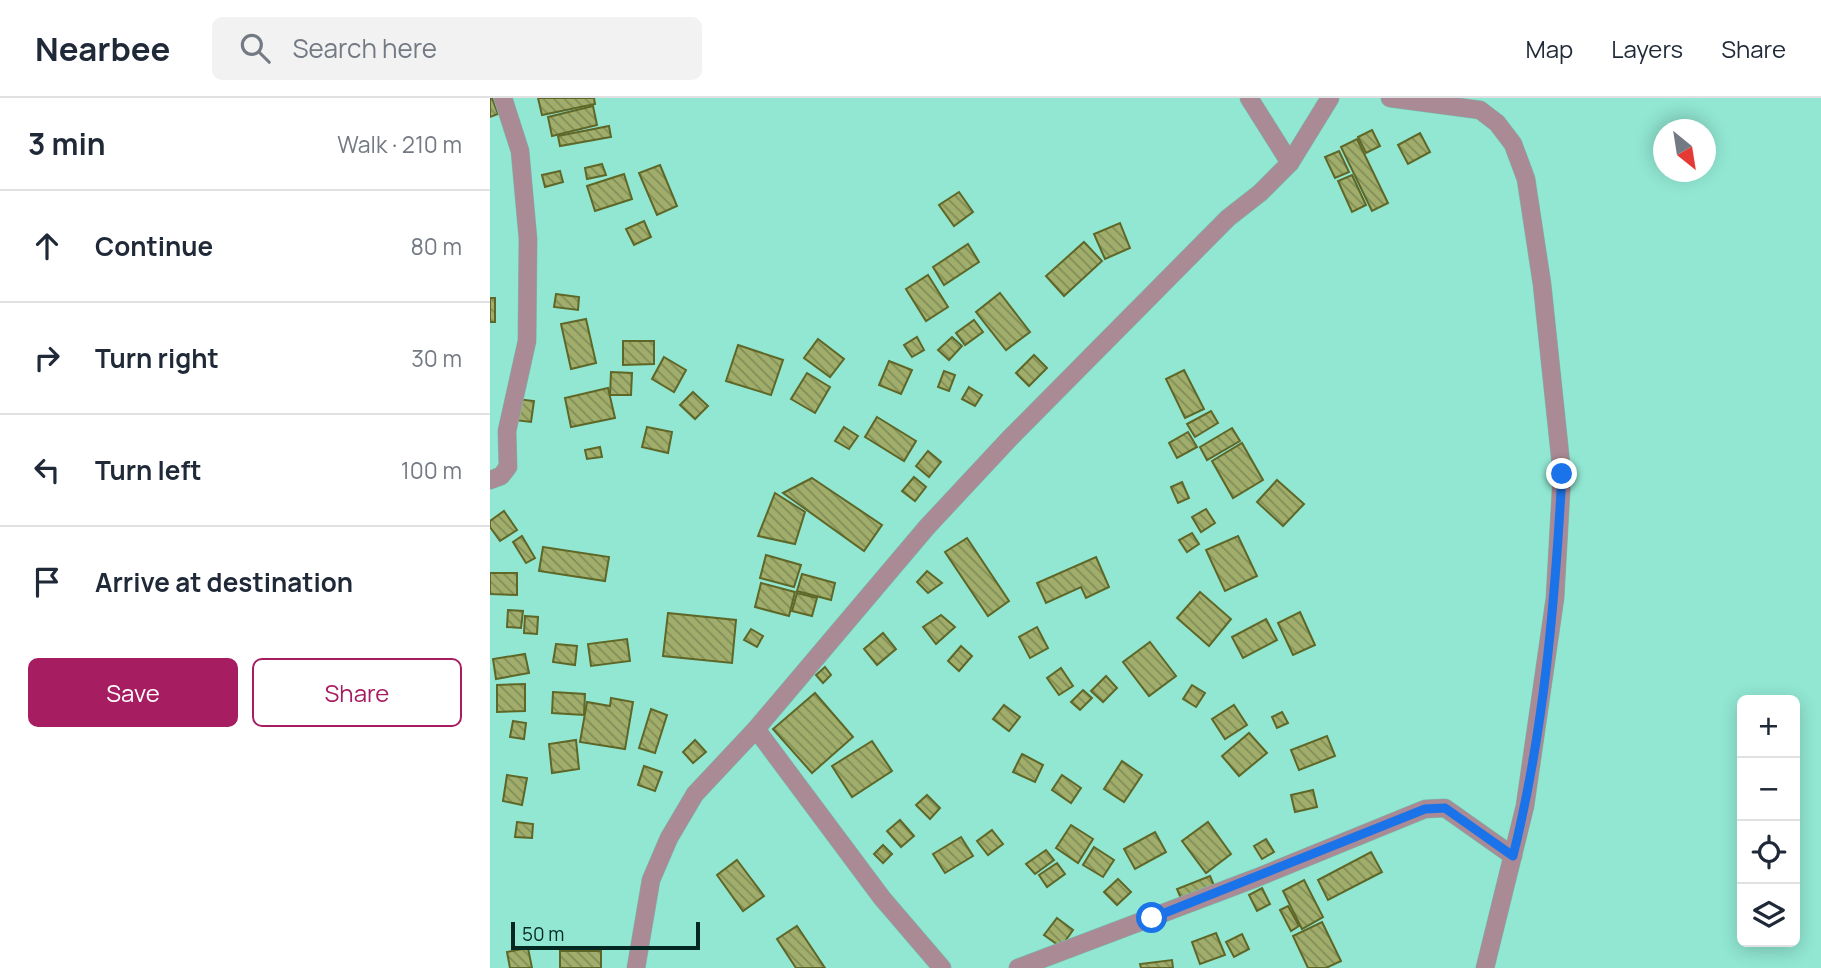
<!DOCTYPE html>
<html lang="en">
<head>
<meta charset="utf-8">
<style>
	:root { --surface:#fff; --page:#f2f2f3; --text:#1f2937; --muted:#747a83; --line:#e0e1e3; --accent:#a71d61 }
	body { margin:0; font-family:Manrope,sans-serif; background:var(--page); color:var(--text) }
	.controls { position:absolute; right:21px; bottom:21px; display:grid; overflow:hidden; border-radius:10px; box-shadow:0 4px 18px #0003 }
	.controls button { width:63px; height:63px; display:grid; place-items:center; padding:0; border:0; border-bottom:2px solid var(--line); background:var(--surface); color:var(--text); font:35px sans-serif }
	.compass { position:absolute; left:1163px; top:21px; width:63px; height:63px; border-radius:50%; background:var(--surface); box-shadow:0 4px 18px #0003; rotate:150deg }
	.scale { position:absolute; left:21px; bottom:18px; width:189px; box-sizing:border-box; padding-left:7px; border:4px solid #022821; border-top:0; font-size:19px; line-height:24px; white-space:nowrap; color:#022821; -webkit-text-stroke:5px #91e7d2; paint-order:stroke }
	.stop { position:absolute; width:21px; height:21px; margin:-16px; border:5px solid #1a73e8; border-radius:50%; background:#fff }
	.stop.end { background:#1a73e8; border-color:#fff; box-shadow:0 2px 7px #0008 }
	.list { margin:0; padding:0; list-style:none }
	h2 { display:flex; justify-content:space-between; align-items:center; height:91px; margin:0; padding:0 28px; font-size:30px }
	h2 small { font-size:23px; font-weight:400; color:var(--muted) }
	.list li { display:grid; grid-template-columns:46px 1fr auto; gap:21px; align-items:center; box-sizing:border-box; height:112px; padding:0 28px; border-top:2px solid var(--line) }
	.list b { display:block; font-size:26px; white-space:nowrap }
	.list em { font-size:23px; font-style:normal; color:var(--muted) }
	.actions { display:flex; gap:14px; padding:21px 28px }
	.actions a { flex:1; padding:16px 0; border:2px solid var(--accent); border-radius:10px; text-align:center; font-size:24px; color:var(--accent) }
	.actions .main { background:var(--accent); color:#fff }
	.icon { flex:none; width:38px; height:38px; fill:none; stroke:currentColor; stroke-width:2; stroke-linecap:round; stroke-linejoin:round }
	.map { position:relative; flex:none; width:1331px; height:870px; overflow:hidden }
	header { display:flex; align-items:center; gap:42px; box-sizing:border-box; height:98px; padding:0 35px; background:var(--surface); border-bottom:2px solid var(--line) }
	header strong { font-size:33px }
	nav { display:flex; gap:38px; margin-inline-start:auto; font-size:24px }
	.search { width:490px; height:63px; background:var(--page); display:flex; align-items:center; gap:18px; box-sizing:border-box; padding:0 24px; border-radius:10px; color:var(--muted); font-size:26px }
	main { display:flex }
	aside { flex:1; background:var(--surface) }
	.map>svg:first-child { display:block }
	.building { fill:url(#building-back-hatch); stroke:#5e6727; stroke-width:2 }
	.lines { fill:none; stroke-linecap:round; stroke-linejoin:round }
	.minor-casing { stroke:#74c1af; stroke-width:19 }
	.minor { stroke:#aa8a95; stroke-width:18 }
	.route { stroke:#1a73e8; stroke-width:9 }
</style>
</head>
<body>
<header>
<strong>Nearbee</strong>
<div class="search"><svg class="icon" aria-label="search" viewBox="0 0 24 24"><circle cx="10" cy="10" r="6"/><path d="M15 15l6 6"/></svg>Search here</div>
<nav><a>Map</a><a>Layers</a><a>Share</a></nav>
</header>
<main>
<aside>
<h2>3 min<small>Walk · 210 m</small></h2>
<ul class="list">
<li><svg class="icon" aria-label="ahead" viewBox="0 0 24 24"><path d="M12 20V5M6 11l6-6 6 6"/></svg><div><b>Continue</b></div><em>80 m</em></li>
<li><svg class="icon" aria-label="right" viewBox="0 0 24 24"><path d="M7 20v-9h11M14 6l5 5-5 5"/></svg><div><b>Turn right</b></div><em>30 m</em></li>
<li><svg class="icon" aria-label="left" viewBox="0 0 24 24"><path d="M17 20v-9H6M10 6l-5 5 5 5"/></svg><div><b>Turn left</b></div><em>100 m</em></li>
<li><svg class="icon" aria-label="arrive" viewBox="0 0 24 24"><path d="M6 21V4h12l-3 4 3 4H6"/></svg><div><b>Arrive at destination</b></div></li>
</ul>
<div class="actions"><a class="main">Save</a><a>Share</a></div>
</aside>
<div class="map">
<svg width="1331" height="870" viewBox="0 0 1331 870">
	<defs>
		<pattern id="building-back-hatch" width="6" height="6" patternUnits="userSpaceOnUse" patternTransform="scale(1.75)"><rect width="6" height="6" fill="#a1ad6b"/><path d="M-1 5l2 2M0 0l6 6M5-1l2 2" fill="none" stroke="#818d58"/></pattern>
	</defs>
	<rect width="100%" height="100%" fill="#91e7d2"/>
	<!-- building -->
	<g class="building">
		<polygon points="0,0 2,0 8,16 0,19"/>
		<polygon points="48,0 104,0 105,6 52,17"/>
		<polygon points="103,8 107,27 62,38 58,19"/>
		<polygon points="119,28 121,39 70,48 68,38"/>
		<polygon points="882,32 890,48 876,55 868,39"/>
		<polygon points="930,35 940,54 918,66 908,47"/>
		<polygon points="867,41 898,105 882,113 851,49"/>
		<polygon points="849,53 859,74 845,80 835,59"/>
		<polygon points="112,66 116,77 97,81 95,70"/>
		<polygon points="170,67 187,108 167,117 149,75"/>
		<polygon points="70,73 73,84 55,89 52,77"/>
		<polygon points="134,76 142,101 105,113 97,88"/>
		<polygon points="862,77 876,107 862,114 848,83"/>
		<polygon points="469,94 483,114 464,128 449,107"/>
		<polygon points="154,123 161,139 144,147 136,131"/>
		<polygon points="630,125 640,150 615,161 604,136"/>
		<polygon points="594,144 612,163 574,198 556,178"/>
		<polygon points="478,146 489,164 454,187 443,169"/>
		<polygon points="438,177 458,209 436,223 416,191"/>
		<polygon points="510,195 540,234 516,252 486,214"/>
		<polygon points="66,196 89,199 88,212 64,209"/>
		<rect x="0" y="200" width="5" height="24"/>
		<polygon points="96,221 106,265 81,271 71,226"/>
		<polygon points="484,222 493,234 475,247 466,235"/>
		<polygon points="427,239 434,252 422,259 414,247"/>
		<polygon points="462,239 472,248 459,262 448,252"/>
		<polygon points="328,241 354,261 340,279 314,260"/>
		<polygon points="133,243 164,243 164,266 133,267"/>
		<polygon points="248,247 293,262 281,297 236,283"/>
		<polygon points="544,257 557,270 539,288 526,275"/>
		<polygon points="174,259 196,272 184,294 162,281"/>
		<polygon points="399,263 422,272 411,296 389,287"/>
		<polygon points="694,272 714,311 695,320 676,281"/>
		<polygon points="454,273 465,277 459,293 448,289"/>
		<polygon points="121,274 142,275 141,297 120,297"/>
		<polygon points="317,275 340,289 325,315 301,301"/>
		<polygon points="479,289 492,297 485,308 472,301"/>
		<polygon points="118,290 125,320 81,329 75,300"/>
		<polygon points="203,294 218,308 205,321 190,307"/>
		<polygon points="27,301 44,303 41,324 24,322"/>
		<polygon points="721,313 728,325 705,339 697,326"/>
		<polygon points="387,319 426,343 414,363 375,339"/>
		<polygon points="157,329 182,334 178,355 152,349"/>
		<polygon points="354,329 368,338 359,351 345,343"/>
		<polygon points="742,330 750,343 717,362 710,349"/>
		<polygon points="698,334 707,349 687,360 679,345"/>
		<polygon points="752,345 773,382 743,400 722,363"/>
		<polygon points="110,349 112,359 97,361 95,352"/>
		<polygon points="438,353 451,364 439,379 426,368"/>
		<polygon points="424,379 436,389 425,403 412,393"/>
		<polygon points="322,380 392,427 374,453 293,395"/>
		<polygon points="787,382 814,406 793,428 767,404"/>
		<polygon points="692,384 699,400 688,405 681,389"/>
		<polygon points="285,395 315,414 305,446 268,438"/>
		<polygon points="716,411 725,425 711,434 702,419"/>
		<polygon points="14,413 27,432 10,443 0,429 0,423"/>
		<polygon points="702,435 709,446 697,454 689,442"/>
		<polygon points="32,438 45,460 36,465 23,444"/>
		<polygon points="748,438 767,478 735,493 716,452"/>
		<polygon points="477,440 519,503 498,518 455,454"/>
		<polygon points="53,449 119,459 115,483 49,473"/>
		<polygon points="276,457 311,467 304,489 270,480"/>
		<polygon points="606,459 619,489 596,500 591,489 556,505 547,485"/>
		<polygon points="437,473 452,485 438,495 427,484"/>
		<polygon points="0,475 27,475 27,497 0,496"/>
		<polygon points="312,476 345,485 341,502 307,493"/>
		<polygon points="271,485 305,494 299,518 265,509"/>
		<polygon points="710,494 741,521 719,548 687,520"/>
		<polygon points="307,495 327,500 322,518 302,513"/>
		<polygon points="18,512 33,513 31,530 17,529"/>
		<polygon points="810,514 825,547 803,557 788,525"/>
		<polygon points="178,515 246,522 242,565 173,558"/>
		<polygon points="451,517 465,529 446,546 433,529"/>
		<polygon points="35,518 48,519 47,536 34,535"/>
		<polygon points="776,521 787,542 753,560 742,539"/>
		<polygon points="547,529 558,550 540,560 529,539"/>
		<polygon points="261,531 273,538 267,549 254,542"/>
		<polygon points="393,535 406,551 387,567 374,551"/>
		<polygon points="137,541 140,563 101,568 98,546"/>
		<polygon points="660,544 686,578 659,598 633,564"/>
		<polygon points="66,546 87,548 85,567 63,564"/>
		<polygon points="471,548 482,558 469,573 458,563"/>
		<polygon points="35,556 39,575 6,581 3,561"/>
		<polygon points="335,569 341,577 333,585 326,577"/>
		<polygon points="571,570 583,588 569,597 557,580"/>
		<polygon points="616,578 627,590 613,604 601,593"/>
		<polygon points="35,586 35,613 7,614 7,587"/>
		<polygon points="702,587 715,595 706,609 693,601"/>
		<polygon points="593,592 602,600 590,612 581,604"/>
		<polygon points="63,594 95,596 94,617 62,615"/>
		<polygon points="325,595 363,639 322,675 283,631"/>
		<polygon points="121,600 143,604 135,651 90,644 97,604 120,608"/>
		<polygon points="514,607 530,619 519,633 503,621"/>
		<polygon points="744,607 757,627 735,641 722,621"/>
		<polygon points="161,611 177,617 165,655 149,650"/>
		<polygon points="792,614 798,625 787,630 782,619"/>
		<polygon points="23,623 36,625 34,641 20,639"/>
		<polygon points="759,635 777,655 749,678 732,658"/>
		<polygon points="837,638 845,658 809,672 801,652"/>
		<polygon points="86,642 89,671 62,675 59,646"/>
		<polygon points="205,642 216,654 203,665 193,654"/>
		<polygon points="382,643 402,673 362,699 342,668"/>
		<polygon points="532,656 553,667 545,684 523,674"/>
		<polygon points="632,663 652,677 634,704 614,691"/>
		<polygon points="154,668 172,674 165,693 148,687"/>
		<polygon points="17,677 37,680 32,707 13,703"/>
		<polygon points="572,677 591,690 581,705 562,692"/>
		<polygon points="823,692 827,709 805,714 801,697"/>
		<polygon points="437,697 450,710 440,721 426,707"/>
		<polygon points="410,722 424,738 411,749 397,733"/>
		<polygon points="27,724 43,726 42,740 25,739"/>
		<polygon points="718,724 741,756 716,775 692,743"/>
		<polygon points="581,727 603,741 588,765 566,750"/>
		<polygon points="502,732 513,746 498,757 487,743"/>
		<polygon points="665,734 676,754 645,771 634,751"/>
		<polygon points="471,739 483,758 455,775 443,756"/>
		<polygon points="776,741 784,754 772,761 764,748"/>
		<polygon points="393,747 402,756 393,765 384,756"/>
		<polygon points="604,749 624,762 613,779 593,767"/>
		<polygon points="556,752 564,762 545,776 536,766"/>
		<polygon points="881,754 892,774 838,802 828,782"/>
		<polygon points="247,762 274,798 253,813 227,777"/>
		<polygon points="567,765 575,776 557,789 549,777"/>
		<polygon points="720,778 725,790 692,803 687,791"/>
		<polygon points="628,781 641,794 627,807 614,794"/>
		<polygon points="814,782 833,819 812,831 793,793"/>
		<polygon points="772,790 780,806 767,813 759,797"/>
		<polygon points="798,808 809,828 801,833 790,812"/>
		<polygon points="567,820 583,832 571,849 554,837"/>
		<polygon points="832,824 851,863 836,870 818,870 803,838"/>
		<polygon points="307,828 335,870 306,870 287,841"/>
		<polygon points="726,835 735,857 710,866 702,844"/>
		<polygon points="752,836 759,851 744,859 736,844"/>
		<polygon points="38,850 42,870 20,870 17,854"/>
		<rect x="70" y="853" width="41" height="17"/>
		<polygon points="682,862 683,870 651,870 650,866"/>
	</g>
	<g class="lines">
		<!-- minor casing -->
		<g class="minor-casing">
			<g id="minor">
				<polyline points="759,0 800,65"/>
				<polyline points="900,0 990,12 1007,25 1023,46 1036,81 1052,186 1072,376 1065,500 1035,708 995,870"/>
				<polyline points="0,382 11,378 18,369 17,333 37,243 38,141 30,53 13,0"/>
				<polyline points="266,631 392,800 452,870"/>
				<polyline points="146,870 161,782 179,740 205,696 266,631 437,429 520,340 738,120 770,95 800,65 840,0"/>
				<polyline points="528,870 766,780 935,711 955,710 1023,758"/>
			</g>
		</g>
		<!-- minor -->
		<use href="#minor" class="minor"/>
	</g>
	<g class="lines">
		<!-- route -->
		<path class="route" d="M662,820L935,711L955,710L1023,758C1054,634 1065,503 1072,376"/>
	</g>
</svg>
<div class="controls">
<button>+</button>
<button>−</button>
<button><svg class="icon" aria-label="locate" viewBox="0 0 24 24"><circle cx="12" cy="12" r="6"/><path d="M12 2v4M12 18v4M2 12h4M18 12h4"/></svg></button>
<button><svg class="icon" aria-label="layers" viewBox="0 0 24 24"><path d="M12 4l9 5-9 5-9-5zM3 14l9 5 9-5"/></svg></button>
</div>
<svg class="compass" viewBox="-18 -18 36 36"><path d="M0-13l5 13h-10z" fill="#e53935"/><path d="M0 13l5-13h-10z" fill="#747a83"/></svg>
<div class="scale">50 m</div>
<div class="stop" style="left:662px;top:820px"></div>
<div class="stop end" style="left:1072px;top:376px"></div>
</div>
</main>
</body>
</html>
